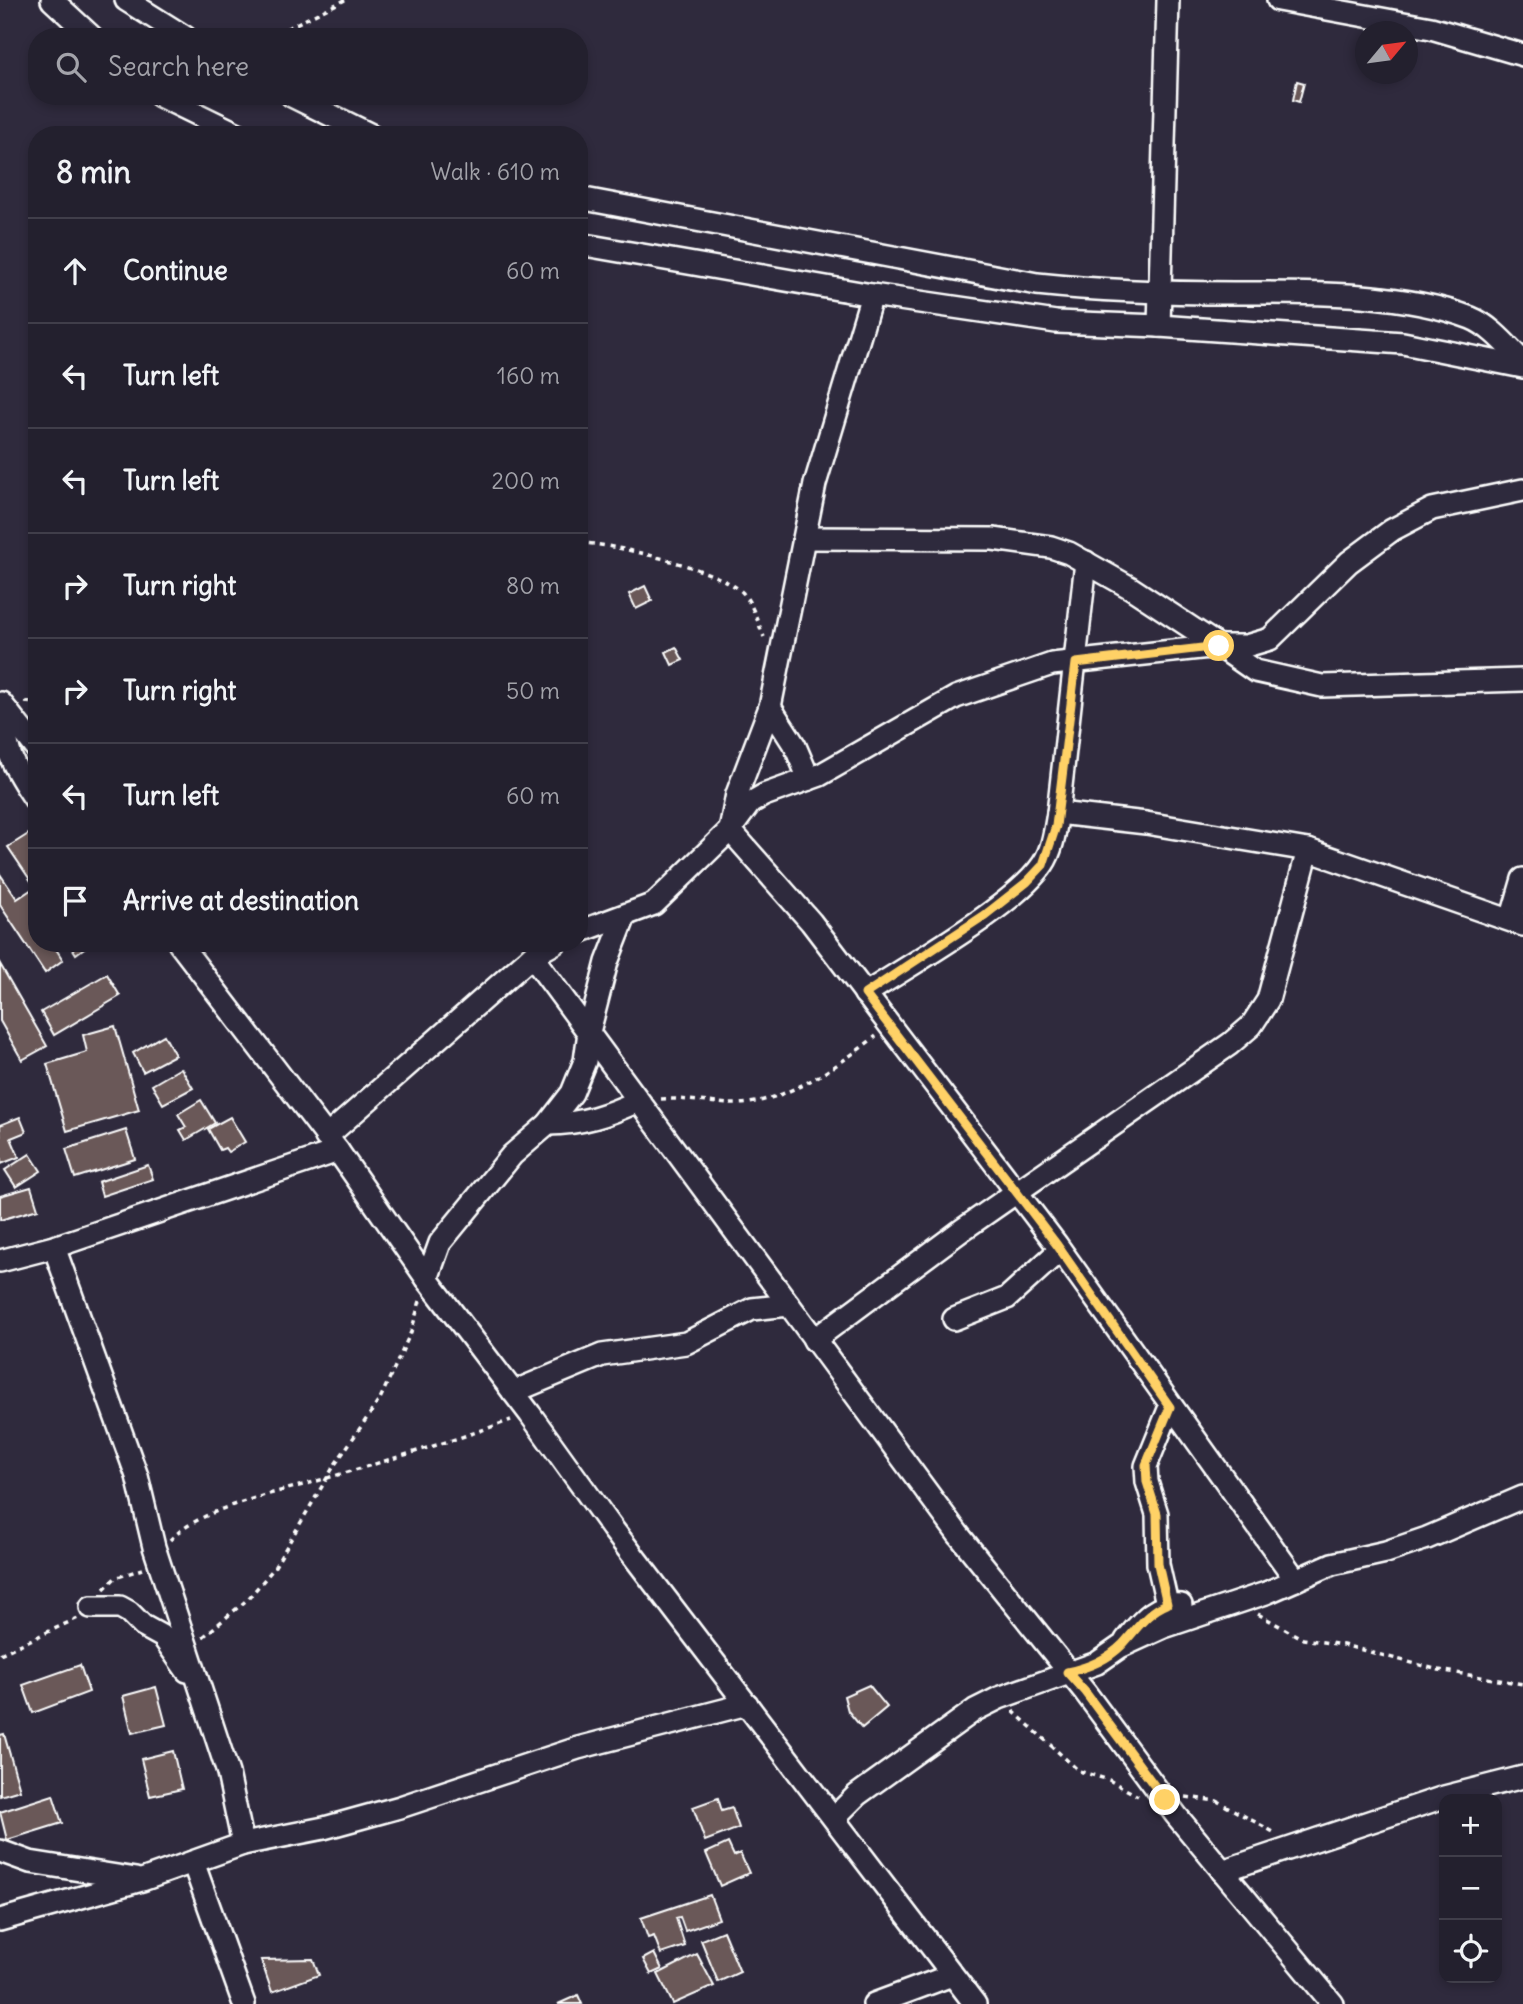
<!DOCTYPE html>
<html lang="en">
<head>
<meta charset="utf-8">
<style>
	:root { --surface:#23202e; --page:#2b2836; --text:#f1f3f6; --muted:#a3a3aa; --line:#403e4a }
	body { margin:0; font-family:Delius,sans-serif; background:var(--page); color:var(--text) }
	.controls { position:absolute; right:21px; bottom:21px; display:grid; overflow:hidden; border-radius:14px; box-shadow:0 4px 10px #0003 }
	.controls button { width:63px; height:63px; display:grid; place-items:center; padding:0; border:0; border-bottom:2px solid var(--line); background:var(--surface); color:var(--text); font:35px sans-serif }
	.compass { position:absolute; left:1355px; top:21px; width:63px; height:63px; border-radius:50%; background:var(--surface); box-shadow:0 4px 10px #0003; rotate:61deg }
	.stop { position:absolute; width:21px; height:21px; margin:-16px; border:5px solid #ffd166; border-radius:50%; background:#fff }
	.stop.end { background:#ffd166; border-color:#fff; box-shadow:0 2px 7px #0008 }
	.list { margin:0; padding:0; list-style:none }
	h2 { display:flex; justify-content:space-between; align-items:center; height:91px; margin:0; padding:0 28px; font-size:30px }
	h2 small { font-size:23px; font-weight:400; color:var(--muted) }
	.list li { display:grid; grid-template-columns:46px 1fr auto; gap:21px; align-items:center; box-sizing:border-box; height:105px; padding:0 28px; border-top:2px solid var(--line) }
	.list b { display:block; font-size:26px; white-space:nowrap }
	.list em { font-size:23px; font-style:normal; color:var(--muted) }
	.icon { flex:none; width:38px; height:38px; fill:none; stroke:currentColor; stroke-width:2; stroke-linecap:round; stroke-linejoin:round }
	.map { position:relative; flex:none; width:1523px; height:2004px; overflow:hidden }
	.search { position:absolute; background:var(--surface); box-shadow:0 4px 10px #0003; left:28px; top:28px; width:560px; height:77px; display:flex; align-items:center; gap:18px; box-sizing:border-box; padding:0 24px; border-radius:28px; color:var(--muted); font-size:26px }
	.panel { position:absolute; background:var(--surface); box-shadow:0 4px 10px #0003; left:28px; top:126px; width:560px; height:826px; border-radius:28px }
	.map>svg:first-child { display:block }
	.building { fill:#6a5858; stroke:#fff; stroke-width:2 }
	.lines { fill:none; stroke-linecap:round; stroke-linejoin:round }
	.minor-casing { stroke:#fff; stroke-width:26 }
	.path { stroke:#fff; stroke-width:3.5; stroke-dasharray:5 5; stroke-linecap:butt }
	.minor { stroke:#2f2a3d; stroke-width:21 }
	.route { stroke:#ffd166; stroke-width:9 }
</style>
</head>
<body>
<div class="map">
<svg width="1523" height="2004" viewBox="0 0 1523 2004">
	<rect width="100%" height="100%" fill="#2f2a3d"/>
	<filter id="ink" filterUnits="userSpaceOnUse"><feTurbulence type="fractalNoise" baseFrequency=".0143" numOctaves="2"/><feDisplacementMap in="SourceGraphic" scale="14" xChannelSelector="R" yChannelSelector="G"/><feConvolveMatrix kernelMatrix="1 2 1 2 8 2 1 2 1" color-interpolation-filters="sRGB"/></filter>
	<g filter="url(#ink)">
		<!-- building -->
		<g class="building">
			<polygon points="1297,81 1304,83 1299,102 1293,100"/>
			<polygon points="645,586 652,601 636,609 629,594"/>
			<polygon points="676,647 683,660 672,665 666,652"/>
			<polygon points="30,833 37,843 37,943 52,943 63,960 45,973 0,905 0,874 17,899 35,887 8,847"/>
			<polygon points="69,943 91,943 76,954"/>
			<polygon points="0,964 47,1046 22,1060 0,1021"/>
			<polygon points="107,974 120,996 54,1035 41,1012"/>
			<polygon points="115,1026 139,1110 67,1131 47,1064 87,1052 83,1035"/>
			<polygon points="164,1035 175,1055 143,1072 133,1053"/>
			<polygon points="181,1068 193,1088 163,1104 152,1085"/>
			<polygon points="201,1100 215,1123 186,1140 180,1130 186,1127 178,1114"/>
			<polygon points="20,1117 26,1132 11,1138 19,1157 1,1164 0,1125"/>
			<polygon points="230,1117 245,1142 228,1152 225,1148 220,1150 208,1129"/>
			<polygon points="126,1130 135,1159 75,1178 66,1149"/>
			<polygon points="30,1154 41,1171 16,1187 5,1170"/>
			<polygon points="148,1165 153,1179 102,1196 98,1182"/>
			<polygon points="31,1187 38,1209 0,1220 0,1196"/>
			<polygon points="80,1665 89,1692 33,1713 23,1685"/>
			<polygon points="869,1685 887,1707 862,1728 848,1711 844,1696"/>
			<polygon points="156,1687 166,1725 132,1733 123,1696"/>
			<polygon points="4,1734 20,1790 0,1796 0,1735"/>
			<polygon points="173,1751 182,1789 150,1796 141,1759"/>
			<polygon points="53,1795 62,1823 7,1840 0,1812"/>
			<polygon points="718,1798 722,1811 732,1808 739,1828 705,1841 693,1807"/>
			<polygon points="728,1843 734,1856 740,1853 749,1873 720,1886 706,1853"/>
			<polygon points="710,1895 719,1919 685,1931 680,1917 676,1918 685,1946 661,1954 654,1936 648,1938 641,1918"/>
			<polygon points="723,1931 740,1972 718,1982 701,1940"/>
			<polygon points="654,1953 662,1969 651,1974 643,1959"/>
			<polygon points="697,1954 714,1986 673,2004 658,1974"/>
			<polygon points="313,1959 319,1975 272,1992 261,1960"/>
			<polygon points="578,1995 582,2004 558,2004"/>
		</g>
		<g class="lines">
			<!-- minor casing -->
			<g class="minor-casing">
				<g id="minor">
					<polyline points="52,0 92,37"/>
					<polyline points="126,0 185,37"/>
					<polyline points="1278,0 1431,28 1523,55"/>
					<polyline points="160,96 240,135"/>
					<polyline points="292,96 371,135"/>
					<path d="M579,198L1037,284C1103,291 1168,293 1234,293C1307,293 1401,291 1471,318C1491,326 1508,347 1523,362"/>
					<polyline points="579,244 872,295 1056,322 1159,326 1403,343 1523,367"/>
					<polyline points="872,295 815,484 770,707 737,794 730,830 811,922 1057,1245 1296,1580"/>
					<polyline points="1159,326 1168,0"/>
					<polyline points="805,538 993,539 1051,547 1069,553 1131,588 1219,646 1246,646 1270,639 1349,562 1392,530 1432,509 1523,490"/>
					<polyline points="1,703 37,749"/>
					<polyline points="770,707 795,746 809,779"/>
					<path d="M8,712C0,748 17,773 37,802"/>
					<polyline points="1058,813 1146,823 1308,850 1523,925"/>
					<polyline points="1511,920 1523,879"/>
					<polyline points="579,932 654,904 730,830 750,803 764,795 820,775 956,697 1052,664 1219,646 1255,671 1322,686 1523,680"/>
					<polyline points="179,943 338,1151 427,1279 530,1414 612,1528 975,2004"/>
					<polyline points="532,956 958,1534 1085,1692 1176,1815 1333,2004"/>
					<path d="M865,994C911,964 1015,906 1043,864C1053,849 1055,830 1058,813L1086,562"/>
					<path d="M548,1124C582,1124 608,1115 638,1101"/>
					<polyline points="326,1137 532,956 555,943"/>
					<polyline points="54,1247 137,1476 154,1547 228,1773 243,1844"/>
					<polyline points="0,1261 54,1247 338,1151"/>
					<polyline points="427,1279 440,1243 512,1155 548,1124 572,1093 585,1061 589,1032 607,962 625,916"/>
					<polyline points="954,1319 1007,1298 1060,1250"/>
					<polyline points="814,1340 962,1230 1230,1044 1251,1026 1268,1000 1308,850"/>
					<polyline points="513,1392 602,1355 686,1343 752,1309 789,1305"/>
					<polyline points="1167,1604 1158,1564 1157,1514 1147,1482 1146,1466 1170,1407"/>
					<polyline points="91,1607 120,1607 129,1612 143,1626 163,1637 187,1671"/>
					<path d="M1126,1640C1141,1622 1156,1602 1181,1605"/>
					<polyline points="835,1817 857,1795 975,1710 999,1698 1097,1663 1120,1647 1164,1627 1266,1593 1332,1564 1386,1552 1427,1538 1523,1497"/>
					<polyline points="0,1851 30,1862 136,1879"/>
					<polyline points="193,1862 244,2004"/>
					<polyline points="1222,1871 1444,1797 1523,1777"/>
					<polyline points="0,1920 142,1880 243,1844 324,1828 400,1807 578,1748 747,1704"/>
					<polyline points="874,2004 952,1975"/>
				</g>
			</g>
			<!-- path -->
			<g class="path">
				<polyline points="269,37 345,0"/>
				<path d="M579,543C612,543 722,570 743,593C753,605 758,623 764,637"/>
				<polyline points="25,702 37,703"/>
				<path d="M661,1099C685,1098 708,1103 731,1104C780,1106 839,1066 876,1036"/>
				<path d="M170,1540C202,1507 273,1494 317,1481C382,1462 447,1443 511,1420"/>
				<polyline points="104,1589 115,1578 142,1569"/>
				<polyline points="1258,1614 1303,1639 1343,1645 1439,1670 1523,1684"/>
				<polyline points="203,1637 248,1599 274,1568 334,1466 380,1399 411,1332 420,1301"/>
				<polyline points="0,1654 78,1618"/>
				<polyline points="1013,1711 1079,1771 1109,1780 1138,1796"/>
				<polyline points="1186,1797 1217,1801 1277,1834"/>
			</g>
			<!-- minor -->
			<use href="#minor" class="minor"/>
		</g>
	</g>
	<g class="lines" filter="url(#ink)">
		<!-- route -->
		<path class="route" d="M1165,1800L1085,1692L1067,1672C1087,1668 1107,1660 1122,1645C1136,1630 1147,1612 1167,1604L1158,1564L1157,1514L1147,1482L1146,1465L1170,1407L1057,1245L865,994L985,915L1027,882L1043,865L1056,826L1076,663L1219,646"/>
	</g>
</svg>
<div class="controls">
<button>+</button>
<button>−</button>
<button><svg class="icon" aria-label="locate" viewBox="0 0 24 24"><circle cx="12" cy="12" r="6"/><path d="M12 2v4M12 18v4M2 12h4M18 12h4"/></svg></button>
</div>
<svg class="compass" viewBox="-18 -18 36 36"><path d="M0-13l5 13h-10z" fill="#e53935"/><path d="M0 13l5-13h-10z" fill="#a3a3aa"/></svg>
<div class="stop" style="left:1219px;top:646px"></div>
<div class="stop end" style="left:1165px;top:1800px"></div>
<div class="search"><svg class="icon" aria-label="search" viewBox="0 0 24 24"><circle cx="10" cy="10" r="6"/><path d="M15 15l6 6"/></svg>Search here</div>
<section class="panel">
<h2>8 min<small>Walk · 610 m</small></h2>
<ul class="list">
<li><svg class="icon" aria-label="ahead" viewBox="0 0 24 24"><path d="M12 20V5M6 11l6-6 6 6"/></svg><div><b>Continue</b></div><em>60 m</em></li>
<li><svg class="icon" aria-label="left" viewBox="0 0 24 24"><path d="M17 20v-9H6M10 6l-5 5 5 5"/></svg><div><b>Turn left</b></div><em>160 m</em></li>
<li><svg class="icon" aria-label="left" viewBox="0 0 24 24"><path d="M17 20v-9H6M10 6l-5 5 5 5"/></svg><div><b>Turn left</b></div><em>200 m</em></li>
<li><svg class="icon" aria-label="right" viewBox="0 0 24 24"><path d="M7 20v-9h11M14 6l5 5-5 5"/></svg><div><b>Turn right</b></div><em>80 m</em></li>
<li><svg class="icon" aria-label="right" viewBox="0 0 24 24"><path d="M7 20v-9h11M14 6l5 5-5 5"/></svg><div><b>Turn right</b></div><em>50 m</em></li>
<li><svg class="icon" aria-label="left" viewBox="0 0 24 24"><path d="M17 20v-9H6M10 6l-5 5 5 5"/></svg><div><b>Turn left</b></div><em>60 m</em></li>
<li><svg class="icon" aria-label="arrive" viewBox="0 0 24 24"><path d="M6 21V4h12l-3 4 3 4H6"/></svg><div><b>Arrive at destination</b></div></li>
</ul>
</section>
</div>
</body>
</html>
